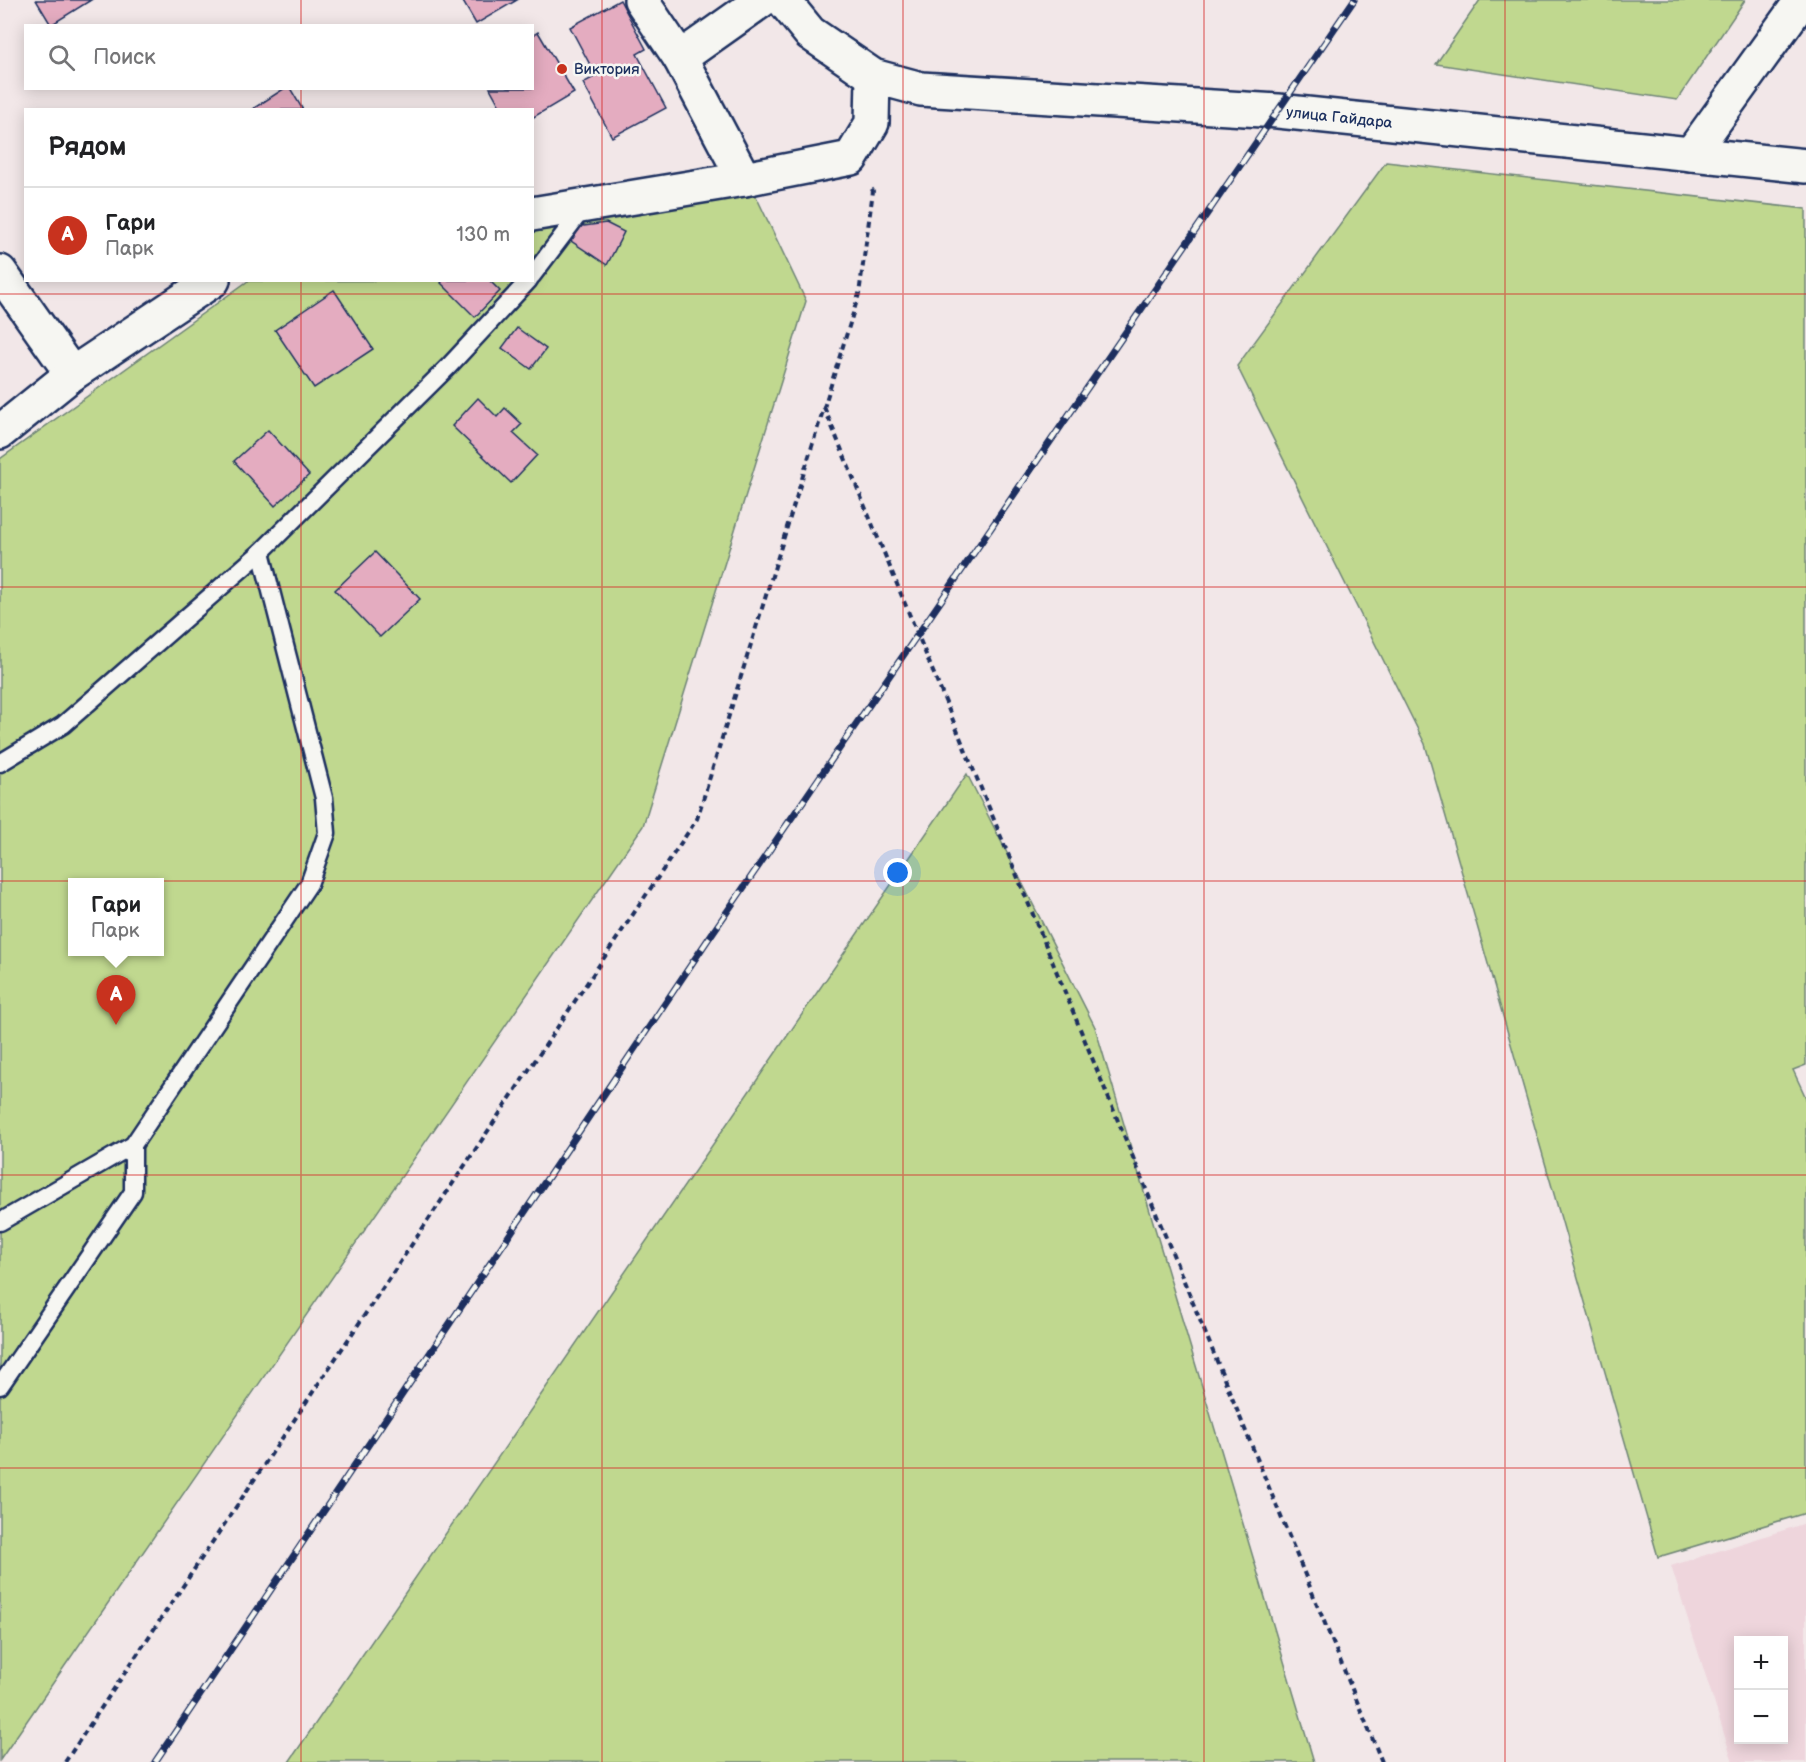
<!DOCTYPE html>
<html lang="ru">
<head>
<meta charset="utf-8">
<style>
	:root { --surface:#fff; --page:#f2f2f2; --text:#202124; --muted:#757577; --line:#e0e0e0; --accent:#c8321e }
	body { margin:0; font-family:"Balsamiq Sans",sans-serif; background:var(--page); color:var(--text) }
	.controls { position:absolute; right:18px; bottom:18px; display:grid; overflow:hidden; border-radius:0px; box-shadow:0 3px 15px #0003 }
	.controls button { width:54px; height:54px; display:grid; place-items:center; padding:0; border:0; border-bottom:2px solid var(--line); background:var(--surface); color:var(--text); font:30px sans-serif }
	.you { position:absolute; left:898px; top:873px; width:21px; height:21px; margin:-15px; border:4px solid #fff; border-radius:50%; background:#1a73e8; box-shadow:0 0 0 9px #1a73e833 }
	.badge { display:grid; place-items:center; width:39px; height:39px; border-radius:50%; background:var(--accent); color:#fff; font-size:20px; font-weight:700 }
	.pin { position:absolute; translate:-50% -50px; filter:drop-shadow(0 2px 3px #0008) }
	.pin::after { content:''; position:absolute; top:32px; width:21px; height:18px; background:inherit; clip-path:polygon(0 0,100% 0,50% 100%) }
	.popup { position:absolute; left:68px; top:878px; width:96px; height:78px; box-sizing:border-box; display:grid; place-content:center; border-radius:0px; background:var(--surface); filter:drop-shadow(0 2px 4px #0005); font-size:20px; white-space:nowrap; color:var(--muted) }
	.popup b { font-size:22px; color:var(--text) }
	.popup::after { content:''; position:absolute; left:50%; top:100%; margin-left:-12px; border:12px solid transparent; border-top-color:var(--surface) }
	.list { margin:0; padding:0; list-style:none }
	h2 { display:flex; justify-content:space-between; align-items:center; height:78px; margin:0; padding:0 24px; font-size:26px }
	h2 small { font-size:20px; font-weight:400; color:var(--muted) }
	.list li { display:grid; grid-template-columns:39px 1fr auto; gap:18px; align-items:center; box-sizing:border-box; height:96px; padding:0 24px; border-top:2px solid var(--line) }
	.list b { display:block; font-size:22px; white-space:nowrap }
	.list p { margin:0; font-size:20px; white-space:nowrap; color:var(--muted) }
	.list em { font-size:20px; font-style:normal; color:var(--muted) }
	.icon { flex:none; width:33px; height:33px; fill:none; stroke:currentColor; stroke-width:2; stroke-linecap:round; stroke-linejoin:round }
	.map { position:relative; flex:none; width:1806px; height:1762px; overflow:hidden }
	.search { position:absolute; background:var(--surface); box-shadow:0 3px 15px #0003; left:24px; top:24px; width:510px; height:66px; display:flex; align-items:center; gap:15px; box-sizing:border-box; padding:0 21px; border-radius:0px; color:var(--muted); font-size:22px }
	.panel { position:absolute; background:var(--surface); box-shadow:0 3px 15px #0003; left:24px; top:108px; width:510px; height:174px; border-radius:0px }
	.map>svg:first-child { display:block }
	.built { fill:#eed5dc; fill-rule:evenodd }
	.green { fill:#c0d88f; stroke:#6e8476; stroke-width:1.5; fill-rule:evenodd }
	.building { fill:#e4acc0; stroke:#1b2f5e; stroke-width:1.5 }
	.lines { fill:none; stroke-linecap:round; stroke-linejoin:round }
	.service-casing { stroke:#1b2f5e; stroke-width:21 }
	.minor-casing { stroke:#1b2f5e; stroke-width:38 }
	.tertiary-casing { stroke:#1b2f5e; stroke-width:38 }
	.path { stroke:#1b2f5e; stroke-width:4; stroke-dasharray:6 4.5; stroke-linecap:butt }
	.service { stroke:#f6f6f2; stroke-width:16 }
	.minor { stroke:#f6f6f2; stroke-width:33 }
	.tertiary { stroke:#f6f6f2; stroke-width:33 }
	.rail-casing { stroke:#1b2f5e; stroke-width:7 }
	.rail { stroke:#f6f6f2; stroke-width:4.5; stroke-dasharray:14; stroke-linecap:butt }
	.grid { fill:none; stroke:#d62828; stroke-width:1.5; stroke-opacity:0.55 }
	.poi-dot { fill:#c8321e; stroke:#f6f6f2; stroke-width:2 }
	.labels { text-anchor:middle; stroke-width:5; stroke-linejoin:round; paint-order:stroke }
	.poi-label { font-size:15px; fill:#1b2f5e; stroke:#f6f6f2; text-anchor:start }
	.street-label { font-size:15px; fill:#1b2f5e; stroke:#f6f6f2 }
</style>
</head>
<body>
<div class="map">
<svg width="1806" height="1762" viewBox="0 0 1806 1762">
	<rect width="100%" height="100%" fill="#f2e7e8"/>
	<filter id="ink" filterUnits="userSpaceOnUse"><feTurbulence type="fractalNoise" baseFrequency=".0167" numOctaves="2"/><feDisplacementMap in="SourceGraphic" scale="12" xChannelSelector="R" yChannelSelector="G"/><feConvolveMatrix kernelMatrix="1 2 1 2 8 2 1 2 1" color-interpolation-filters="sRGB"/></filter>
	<g filter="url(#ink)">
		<!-- built -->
		<path class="built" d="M1806,1523V1762H1733L1671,1566ZM1738,1640H1784V1740H1738Z"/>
		<!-- green -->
		<g class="green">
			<polygon points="1480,0 1745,0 1677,100 1436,64"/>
			<polygon points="1386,162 1806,209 1806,1065 1793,1070 1806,1098 1806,1513 1658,1557 1425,744 1237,366"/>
			<path d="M755,194L806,301L643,826L0,1760V459L248,281L532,280L533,232ZM72,882H160V952H72Z"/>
			<polygon points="967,774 1095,1027 1314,1762 289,1762"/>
		</g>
		<!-- building -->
		<g class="building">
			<polygon points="36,0 91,0 51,25"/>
			<polygon points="462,0 517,0 476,24"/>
			<polygon points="620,0 646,49 637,54 666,108 612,137 583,83 596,76 570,27"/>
			<polygon points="538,32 574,93 532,118 532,110 502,110 490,88 532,88 532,36"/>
			<polygon points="285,88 290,88 303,110 251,110"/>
			<polygon points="606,223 624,232 607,265 571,241 582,225 584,226"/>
			<polygon points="443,280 489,280 500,291 475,317 441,283"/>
			<polygon points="334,290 373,349 314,388 275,330"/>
			<polygon points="517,328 546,349 531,369 502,348"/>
			<polygon points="478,398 497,417 505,408 522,424 513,433 537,455 511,483 452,426"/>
			<polygon points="268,430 309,475 275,506 234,461"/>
			<polygon points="375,552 420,599 380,637 335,590"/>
		</g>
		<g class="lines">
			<!-- service casing -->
			<g class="service-casing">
				<g id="service">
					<polyline points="532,276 585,206"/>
					<polyline points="0,763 63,725 261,552 449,366 529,280"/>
					<polyline points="0,1222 133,1145 309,884 327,833 324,798 261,552"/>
					<polyline points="0,1386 133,1192 133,1145"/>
				</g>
			</g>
			<!-- minor casing -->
			<g class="minor-casing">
				<g id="minor">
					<polyline points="641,0 680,58 744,179"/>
					<polyline points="680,58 762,0"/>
					<polyline points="1691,154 1802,0"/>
					<polyline points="532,214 744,179 851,158 872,123 873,76"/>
					<polyline points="0,272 72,374"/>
					<polyline points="0,432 72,374 213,280"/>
				</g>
			</g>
			<!-- tertiary casing -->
			<g class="tertiary-casing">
				<g id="tertiary">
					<path id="s1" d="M783,0L810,33L873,76L921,89L1278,111L1806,166"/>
				</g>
			</g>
			<!-- path -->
			<g class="path">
				<polyline points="824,407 1382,1762"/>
				<polyline points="65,1762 697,819 859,294 873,191 871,188"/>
			</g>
			<!-- service -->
			<use href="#service" class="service"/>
			<!-- minor -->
			<use href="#minor" class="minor"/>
			<!-- tertiary -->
			<use href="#tertiary" class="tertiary"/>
			<!-- rail casing -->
			<g class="rail-casing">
				<polyline id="rail" points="155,1762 709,938 1354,0"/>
			</g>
			<!-- rail -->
			<use href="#rail" class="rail"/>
		</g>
	</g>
	<!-- grid -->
	<path class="grid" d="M301,0V26M602,0V1762M903,0V1762M1204,0V1762M1505,0V1762M301,88V110M301,280V1762M0,294H1806M0,587H1806M0,881H1806M0,1175H1806M0,1468H1806"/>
	<!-- markers -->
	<circle class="poi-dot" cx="562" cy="69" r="6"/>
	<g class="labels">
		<!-- poi labels -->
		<g class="poi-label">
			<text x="574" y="74">Виктория</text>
		</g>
		<!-- street labels -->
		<g class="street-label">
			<text dy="5" stroke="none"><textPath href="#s1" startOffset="588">улица Гайдара</textPath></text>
		</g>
	</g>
</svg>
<div class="controls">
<button>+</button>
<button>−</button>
</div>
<div class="you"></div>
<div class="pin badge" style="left:116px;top:1025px">A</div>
<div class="popup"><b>Гари</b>Парк</div>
<div class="search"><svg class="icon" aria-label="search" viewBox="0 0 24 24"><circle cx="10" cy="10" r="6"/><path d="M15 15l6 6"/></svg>Поиск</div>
<section class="panel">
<h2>Рядом<small></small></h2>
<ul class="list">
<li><span class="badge">A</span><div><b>Гари</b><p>Парк</p></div><em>130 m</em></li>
</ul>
</section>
</div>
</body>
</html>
